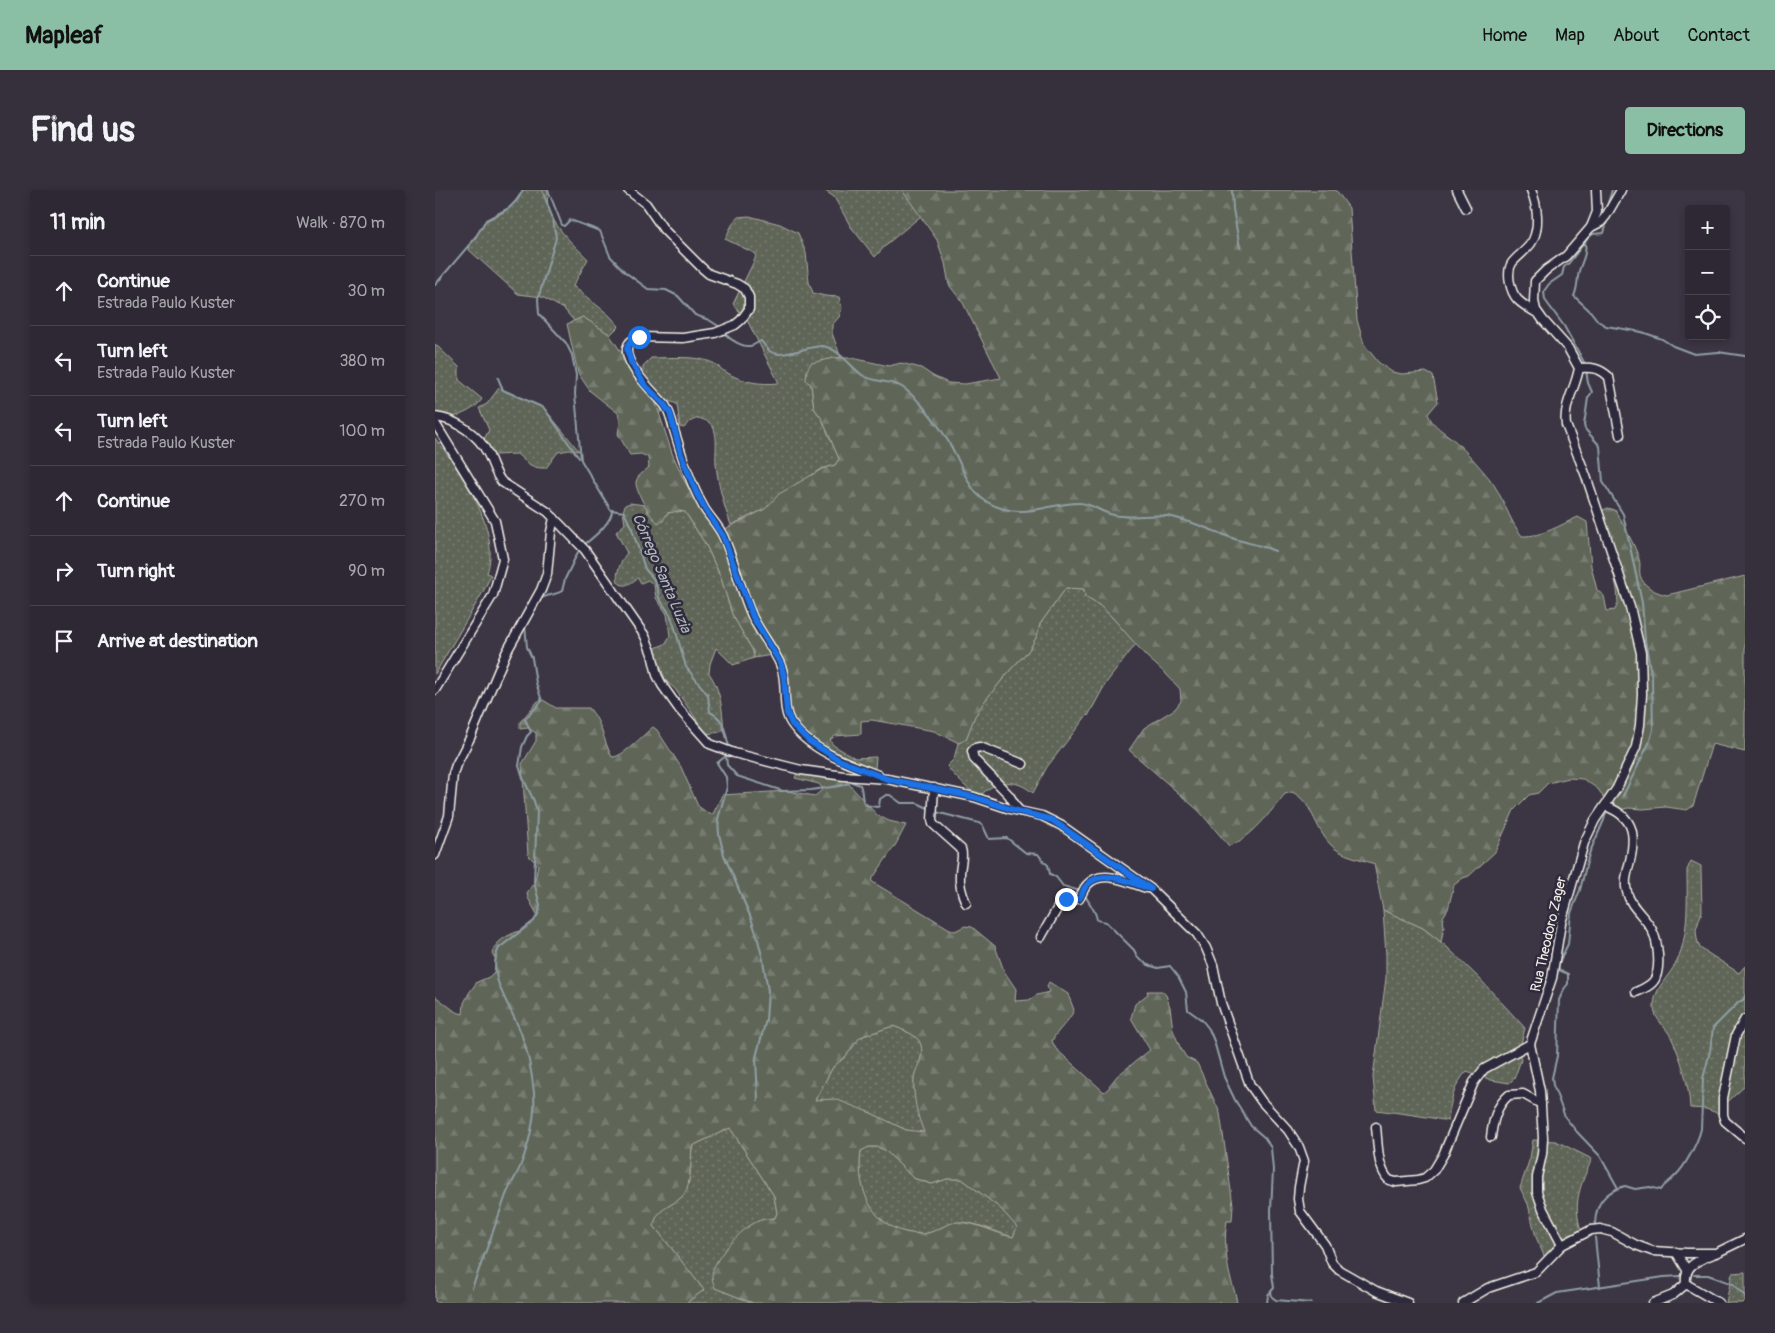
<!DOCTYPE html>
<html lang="en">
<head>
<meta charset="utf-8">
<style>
	:root { --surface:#2d2833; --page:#35303b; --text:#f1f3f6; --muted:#a7a6ac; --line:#48444e; --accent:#8abfa5 }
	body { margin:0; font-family:Pangolin,sans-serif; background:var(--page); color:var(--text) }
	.controls { position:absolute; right:15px; top:15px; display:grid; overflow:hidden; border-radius:5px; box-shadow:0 2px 8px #0003 }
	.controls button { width:45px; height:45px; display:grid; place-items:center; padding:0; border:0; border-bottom:1px solid var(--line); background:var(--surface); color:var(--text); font:25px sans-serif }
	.stop { position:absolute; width:15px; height:15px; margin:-11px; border:4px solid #1a73e8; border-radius:50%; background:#fff }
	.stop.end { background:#1a73e8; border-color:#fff; box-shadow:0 1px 5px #0008 }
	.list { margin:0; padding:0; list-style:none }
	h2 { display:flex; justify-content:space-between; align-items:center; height:65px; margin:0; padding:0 20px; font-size:21px }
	h2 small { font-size:16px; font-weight:400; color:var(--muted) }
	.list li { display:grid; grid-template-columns:32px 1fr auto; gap:15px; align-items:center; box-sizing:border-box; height:70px; padding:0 20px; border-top:1px solid var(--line) }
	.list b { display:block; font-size:19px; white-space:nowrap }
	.list p { margin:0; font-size:16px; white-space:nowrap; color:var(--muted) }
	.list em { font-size:16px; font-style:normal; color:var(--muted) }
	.icon { flex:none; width:28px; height:28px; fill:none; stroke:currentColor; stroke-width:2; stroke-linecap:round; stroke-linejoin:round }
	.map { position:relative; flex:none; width:1310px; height:1113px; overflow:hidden; border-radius:5px }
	header { display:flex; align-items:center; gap:30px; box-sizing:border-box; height:70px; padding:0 25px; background:var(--accent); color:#111 }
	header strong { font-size:24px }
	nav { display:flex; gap:28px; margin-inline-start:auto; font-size:18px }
	.intro { display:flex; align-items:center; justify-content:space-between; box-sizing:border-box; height:120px; padding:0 30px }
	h1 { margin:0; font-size:35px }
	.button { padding:12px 22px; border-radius:5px; background:var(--accent); color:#111; font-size:18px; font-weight:700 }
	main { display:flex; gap:30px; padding:0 30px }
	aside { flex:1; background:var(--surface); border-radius:5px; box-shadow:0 2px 8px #0003 }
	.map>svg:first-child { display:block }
	.grass { fill:url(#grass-dots); stroke:#aaaca0 }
	.forest { fill:url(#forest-firs); stroke:#aaaca0; fill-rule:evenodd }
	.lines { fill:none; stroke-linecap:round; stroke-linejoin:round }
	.stream { stroke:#909ea3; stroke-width:2 }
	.minor-casing { stroke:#f4f1e8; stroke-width:11 }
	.minor { stroke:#2f2a3d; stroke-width:8 }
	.route { stroke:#1a73e8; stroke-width:6 }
	.labels { text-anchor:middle; stroke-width:5; stroke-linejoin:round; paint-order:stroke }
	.street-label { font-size:14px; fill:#f4f1e8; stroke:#2f2a3d }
	.water-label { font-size:15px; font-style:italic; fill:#b1baba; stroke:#2f2a3d }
</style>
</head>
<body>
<header>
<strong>Mapleaf</strong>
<nav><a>Home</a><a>Map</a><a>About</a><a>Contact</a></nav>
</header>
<div class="intro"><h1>Find us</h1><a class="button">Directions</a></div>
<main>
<aside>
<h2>11 min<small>Walk · 870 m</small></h2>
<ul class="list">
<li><svg class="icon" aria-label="ahead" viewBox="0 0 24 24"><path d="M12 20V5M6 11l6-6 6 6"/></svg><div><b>Continue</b><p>Estrada Paulo Kuster</p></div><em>30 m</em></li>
<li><svg class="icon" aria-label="left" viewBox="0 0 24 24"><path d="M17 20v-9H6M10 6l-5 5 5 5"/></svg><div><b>Turn left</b><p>Estrada Paulo Kuster</p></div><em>380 m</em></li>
<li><svg class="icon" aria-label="left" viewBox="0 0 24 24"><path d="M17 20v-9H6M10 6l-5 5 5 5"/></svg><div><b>Turn left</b><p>Estrada Paulo Kuster</p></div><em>100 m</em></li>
<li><svg class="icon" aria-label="ahead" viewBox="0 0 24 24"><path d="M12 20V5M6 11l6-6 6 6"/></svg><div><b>Continue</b></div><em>270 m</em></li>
<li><svg class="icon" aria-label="right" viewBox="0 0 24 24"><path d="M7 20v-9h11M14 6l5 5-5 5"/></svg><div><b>Turn right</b></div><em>90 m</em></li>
<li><svg class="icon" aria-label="arrive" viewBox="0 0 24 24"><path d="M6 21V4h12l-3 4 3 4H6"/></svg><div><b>Arrive at destination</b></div></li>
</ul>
</aside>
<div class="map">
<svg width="1310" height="1113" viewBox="0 0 1310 1113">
	<defs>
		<pattern id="grass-dots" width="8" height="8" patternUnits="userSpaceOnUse" patternTransform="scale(1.25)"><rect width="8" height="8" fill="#5f6659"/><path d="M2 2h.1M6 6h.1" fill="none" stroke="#777c71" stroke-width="1.8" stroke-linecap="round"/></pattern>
		<pattern id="forest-firs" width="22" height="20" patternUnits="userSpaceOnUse" patternTransform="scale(1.25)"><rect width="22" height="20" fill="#5f6659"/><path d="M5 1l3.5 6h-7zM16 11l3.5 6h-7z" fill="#777c71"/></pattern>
	</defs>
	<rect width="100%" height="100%" fill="#3c3544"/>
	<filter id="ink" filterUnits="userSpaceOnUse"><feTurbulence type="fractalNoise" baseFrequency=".02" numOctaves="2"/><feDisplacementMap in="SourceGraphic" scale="10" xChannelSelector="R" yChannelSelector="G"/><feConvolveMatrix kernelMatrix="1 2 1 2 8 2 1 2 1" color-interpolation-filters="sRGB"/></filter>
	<g filter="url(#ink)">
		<!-- grass -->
		<g class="grass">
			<path d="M88,0H114C105,26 137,53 153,69L138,96L174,125L184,136L175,145L148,127L139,131L129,119L107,107L83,104L34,60L36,51L48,37L49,32L69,22L78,14Z"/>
			<polygon points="389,0 467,0 486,26 453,53 440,67 416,37 399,7"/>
			<path d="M314,26L345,34L363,43L371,63L374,92L378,103L390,106L404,107L407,118L404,127L397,135V143L406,168H399L376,195L379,218L387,229L404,269L400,275L387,279L330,319L296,335C289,316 283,295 281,274C280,263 283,250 279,239C276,232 270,230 263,228L254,232L249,238L245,237L242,214L234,211L224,224L217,201L208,185V176L216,168C233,168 262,165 278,173C283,175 286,180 291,182C306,192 326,195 344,193L312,130L298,114L320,69L321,64L290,49L297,35L303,27Z"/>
			<path d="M0,154L24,177V190L47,209C42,218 26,226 16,227C11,228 5,225 0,224Z"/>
			<path d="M64,198L109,218L144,261L134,260L123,262L111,278C97,279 92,273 82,264L59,265L49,264L48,251L54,240L44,218L52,214Z"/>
			<path d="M0,248C25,281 67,339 52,383L56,385L48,402L0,484Z"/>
			<path d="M195,313L210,315L214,323L228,328C234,321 242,320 250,322L271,355L286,388L297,424L318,461L319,468L298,475L281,458L275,474L274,483C286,500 287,519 289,539L285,542L272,544L240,499L231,491L218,459L230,454L235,446L232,424L221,408L219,395L213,390L206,393L203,388C199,390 194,396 188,395C175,393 187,368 192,363L181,342L184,339L190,334L188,322L190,315Z"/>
			<path d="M631,398L649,399L650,407L664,415L676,426L701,454L671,493L653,526L652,525L612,577L598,603C582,589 563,589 547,604C544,603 539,602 535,600C531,598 514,580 512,576L519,569L523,553L531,549L540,525L549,512L576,479L594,460L602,446L605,434Z"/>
			<path d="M1256,671L1266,676V680L1267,721L1261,740L1262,749L1265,758L1304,783L1310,776V896L1288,916L1285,924L1271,919L1255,918C1254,894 1246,868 1236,847C1231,837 1219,829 1219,818C1218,796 1238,785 1245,764C1254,737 1252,708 1252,680Z"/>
			<path d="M948,720L988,738L1011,756L1045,789L1090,838L1084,861L1086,870L1079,889L1074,893L1056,890L1032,881C1019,894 1015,913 1013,931C989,926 965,923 941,920L938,887L951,788V766Z"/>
			<path d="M458,836C479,844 493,849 484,874C482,879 479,884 479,889C478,908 484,925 490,943L471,940L436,923L380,910L398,877L411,866L425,847Z"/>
			<path d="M295,938L339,1006L342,1023L340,1028L323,1031L280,1098L318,1113H251L269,1100L219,1036C221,1016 240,1017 250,1003C256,993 256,968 257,956Z"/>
			<path d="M1098,950L1121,951L1157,969C1146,994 1137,1012 1146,1040C1131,1048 1121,1055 1110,1068L1101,1047L1093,1014L1085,998L1095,968Z"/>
			<path d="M433,957H442L450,960L478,988L496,994L512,989H527L565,1018L583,1037L578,1047C560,1042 542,1032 523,1032C512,1032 501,1043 487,1044C440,1044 420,1003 426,961Z"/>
			<polygon points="1310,1082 1310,1113 1291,1113 1297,1083"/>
		</g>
		<!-- forest -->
		<g class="forest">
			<path d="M467,0H901L914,18L922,130L929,154L943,172L957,182L967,184L991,182L998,186L1003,212L993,224C998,237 1010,242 1020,251C1032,262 1044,276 1054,288C1068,305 1073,329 1087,346C1107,347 1125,335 1143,327L1152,332L1156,376L1162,400L1169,406L1172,421L1180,420L1183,413L1182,399L1165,326L1168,320L1173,318L1180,320C1186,330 1202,359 1204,369C1206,374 1204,380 1205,385C1208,397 1222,403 1232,405L1310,386V562L1277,554L1258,616L1252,620L1231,617L1208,619L1193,618L1186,620L1170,613L1167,605L1163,599L1148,589L1134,588L1113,593L1103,603L1094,605L1079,620L1060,662L1034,686L1028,688L1019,695L1013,719L1008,727L1009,737L1006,752L988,738L948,720L939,674C925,668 906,666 896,655C879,638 878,612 857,602L850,604C834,623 818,647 794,656L764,621L694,560L709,538L740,519L746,511L745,499L731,484L711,466L676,426L664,415L650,407L649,399L631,398L605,434L602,446L594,460L576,479L549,512L540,526L531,549L524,553L499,541L437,530L426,531V544L400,546L395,550L398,555L420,568L441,567L440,578L428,581L360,541L349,518L342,474L337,465L319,468L318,461L297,424L286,388L271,355L250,322L245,321L232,323L228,331L224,333C216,330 200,300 201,292C202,286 209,282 214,277L213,267L206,264L195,265L183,244L185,232L183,223L155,201L143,183L132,134L148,127L174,144L195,175L217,201L237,263L249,290L262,313L288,340L330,319L344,304L387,279L400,275L404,269L387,229L379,218L376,195L371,190L372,180L376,173L399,168H417L454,176L466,173L486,178L498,186L513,193L530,194L566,188L528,113L514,95L510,73L502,50Z"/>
			<path d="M108,510L121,518H154C167,532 168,550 177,567C187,568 209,544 218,537L222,540L246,577L263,616L274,624H278L287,605L352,601L380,606L388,599L384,594L360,588L365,576L411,591L442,625L454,631L471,635L461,654L436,691L513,738L520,741L530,736L537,737L560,756L569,781L581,799L580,811L594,810L602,805L614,802L612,796L614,792L633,804L639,820C634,832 623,839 617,851L621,859L669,902L675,897L674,896L682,886L715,860L696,828L700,814L713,804L712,801H727L731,805L735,817L738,840L745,857L751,867L762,873L785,923L798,1015L797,1031H792C789,1046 791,1067 794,1082C796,1093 801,1102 802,1113H318L280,1098C279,1095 277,1090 277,1086C276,1071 307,1038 321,1032C326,1029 334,1029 340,1028L342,1023L339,1006L295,938L257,956C256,968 256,993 250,1003C240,1017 221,1016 219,1036L269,1100L251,1113H0V806L21,822L28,824L29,813L34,803L42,792L54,787L59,782L61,769L57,764C60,751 73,745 84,741C90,738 99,731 103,726L93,708L92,703L100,691L103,675L93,665L87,574L101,551V543L93,538L85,539V532L103,511ZM458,836C479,844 493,849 484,874C482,879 479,884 479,889C478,907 482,926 489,942L471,940L436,923L400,909L380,910L398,877L411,866L425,847ZM434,957H442L450,960L478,988L497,994L512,989H527L565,1018L582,1037L578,1047C559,1043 543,1033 523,1032C512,1032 501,1043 487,1044C441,1044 420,1003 426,961Z"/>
		</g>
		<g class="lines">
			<!-- stream -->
			<g class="stream">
				<path d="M107,0L118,29L121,48L103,109L104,124L131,153L137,165L141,185L140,204L146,270L177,322C175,334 159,347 150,354"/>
				<polyline points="113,0 127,35 129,36 135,30 165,41 175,66 190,82 213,99 231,100 243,106 260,125 274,130 285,137"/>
				<polyline points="797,0 798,19 805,58"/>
				<polyline points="1170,22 1177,0"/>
				<path d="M1150,53C1152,64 1147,71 1144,81C1142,90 1143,97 1139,106L1156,122L1163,131L1171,136L1207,142L1227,149L1238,156L1259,164L1283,162L1310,166"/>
				<polyline points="0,95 40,48 51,30 74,18 83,9 88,0"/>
				<path d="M290,144C296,150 307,157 315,156C319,156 322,152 326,151C329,154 332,159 336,162C347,169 376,155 388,156C404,159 415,176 427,185C439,193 455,190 467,197C485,209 507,239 517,258C533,286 533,309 569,319C595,326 618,313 644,313C657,313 666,323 679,325C696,329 714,324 732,326C755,330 775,340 797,348C811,353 826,355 840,361"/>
				<polyline points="1150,174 1129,136 1110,110 1109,101 1114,94 1127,85 1129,77 1134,73 1153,48 1158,44 1169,43 1172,31"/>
				<polyline points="1151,180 1153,193 1157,202 1153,208 1149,235 1150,239 1165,256 1168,292 1188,324 1207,413 1210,450 1217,490 1218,540 1214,553 1188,606"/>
				<polyline points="63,188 68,200 109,218 144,268"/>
				<path d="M176,320L189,322L197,339L210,379L218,388L223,400L224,408L235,424L239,435L251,477L273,505L275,522C291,530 289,541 294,556"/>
				<path d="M105,409C112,404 119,406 127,401L130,389L143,362"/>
				<path d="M291,565L292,575L302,586L348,601L376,600L404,596L417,592L425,595C428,601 426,610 430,615L442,617L444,616L445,609L451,605H455L466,613H482L493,618"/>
				<polyline points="291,566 282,573 291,587 292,597 283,629 284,644 289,665 316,728 322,746 328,770 333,801 331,830 321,867 323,910"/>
				<polyline points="1172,619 1169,630 1154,664 1145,700 1136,723 1133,754 1123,775 1124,780 1133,784 1133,794 1129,799 1124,810 1122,866 1117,888 1118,895 1130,927 1142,942 1165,966 1183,998"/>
				<polyline points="501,622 544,633 548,636 554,649 572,648 591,663 603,664 609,672 613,675 615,684 621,687 628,696 645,701"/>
				<path d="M650,705C654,714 661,720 662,730L671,732L699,760L703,768L713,775L723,778L735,776L743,786L751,802L753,820L767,830L774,839L779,851L789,887L800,910L816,936L830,948L836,958L838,980L836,1020L837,1084L839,1098L833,1105L832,1113"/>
				<path d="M1160,1034C1161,1013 1169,1002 1190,996L1200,999L1215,997L1226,1000C1230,993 1235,992 1240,986C1250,977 1263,952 1266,939L1268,889L1275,861L1278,838L1304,812L1308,810L1310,806"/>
				<polyline points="1160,1047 1165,1097"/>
				<polyline points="1259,1085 1273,1085 1298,1094 1310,1106"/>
				<path d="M37,1098C49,1067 60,1036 71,1005C75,995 81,987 85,977C94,954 101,929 99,903C97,883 93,862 86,843C77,818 50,785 64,758L99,731L104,722L105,715L99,692L102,622L99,611L88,588L84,576L87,557L92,546L96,542L90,529L107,511L101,493L97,468L92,457L90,435"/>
				<polyline points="836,1102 837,1107 841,1110 876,1113"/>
				<polyline points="1103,1113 1122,1103 1229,1087 1246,1086"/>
			</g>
			<!-- minor casing -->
			<g class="minor-casing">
				<g id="minor">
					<path d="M193,0L211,14L229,40L267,78L274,84L302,94L310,99L314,107V119L306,130L300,135L280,143L248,148L204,147C169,158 220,203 230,215C235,222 237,231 239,240C247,266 255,293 269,318C275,328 283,335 288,346C300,372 306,402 318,428C326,444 338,458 345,474C354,492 345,516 356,533C374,560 414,574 443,585"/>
					<polyline points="1022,0 1031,18"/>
					<path d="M1096,0C1102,14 1105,35 1098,50C1094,59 1083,65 1077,73C1071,82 1075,102 1083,110C1088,115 1095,119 1102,123"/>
					<polyline points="1156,37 1162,22 1161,0"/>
					<path d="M1144,178C1157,177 1165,178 1174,187L1185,245"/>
					<path d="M0,227C21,229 44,245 53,264C58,274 60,284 67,292L113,322L150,360L210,446L217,464L222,485L227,495L244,519L275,554L299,563L366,580L409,586L452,589L539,607L575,619L607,626L627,636L716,699L762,744L771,758L778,775L786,813L815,895L827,912L853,940L864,957L869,971L864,997L863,1009L865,1021L890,1055L897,1073L904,1080L941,1101L973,1113"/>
					<polyline points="0,233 60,331 68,369 58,405 0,500"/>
					<path d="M499,598L497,630L498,634L526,659C529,667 525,675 525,684C524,694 527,704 531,713"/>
					<path d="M1170,616C1201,627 1201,647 1194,675C1192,684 1189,692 1192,702C1195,717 1210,726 1217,740C1223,752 1226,776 1220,789C1216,796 1208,799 1201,802"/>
					<polyline points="584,621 574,605 539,569 537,561 540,558 545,557 588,574"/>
					<polyline points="0,665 14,626 18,584 21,575 35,548 71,463 106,400 112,384 116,342 119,328"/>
					<path d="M606,747L626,712L631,709H644C647,705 648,699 652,695C667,678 694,693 712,698"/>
					<polyline points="1310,829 1301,845 1288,908 1288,925 1290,931 1310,948"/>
					<path d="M941,937C943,953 942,978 954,990L961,992L983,990L990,988L999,980L1008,965L1039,892L1049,879L1095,854"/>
					<path d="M1056,947C1058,931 1061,916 1074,905L1088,904L1106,914"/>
					<path d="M1127,1055L1108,1019L1102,1002V987L1107,964L1108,948L1105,901L1095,854L1117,788L1126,733L1149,653L1160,630L1182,598L1201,557L1205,535L1207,504L1206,463L1195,417L1151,286L1131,235C1128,214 1141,198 1144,178L1133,158L1108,130L1101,120L1099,111L1100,91L1111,80L1131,66L1156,37L1166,32L1171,26L1186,0"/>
					<polyline points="1241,1062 1252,1080"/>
					<path d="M1251,1094C1249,1075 1262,1071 1278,1064"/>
					<polyline points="1028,1113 1053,1098 1101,1082 1127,1055 1156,1040 1165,1039 1177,1042 1201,1055 1217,1061 1252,1063 1281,1063 1310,1049"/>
					<polyline points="1218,1113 1238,1105 1251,1094 1284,1113"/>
				</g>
			</g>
			<!-- minor -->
			<use href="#minor" class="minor"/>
		</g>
	</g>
	<g class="lines" filter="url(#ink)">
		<!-- route -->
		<path class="route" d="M204,147L198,149L194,153L192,159L196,172L209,194L229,214L235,223L246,264L261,302L270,319L288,346L318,427L346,474L349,487L352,523L357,534L374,551L404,570L452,589L539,607L575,619L617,630L716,699C698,694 668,677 652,695C648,699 647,705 644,709H631"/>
	</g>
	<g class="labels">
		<!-- street labels -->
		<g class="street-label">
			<text transform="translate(1113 744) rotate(-77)" y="5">Rua Theodoro Zager</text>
		</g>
		<!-- water labels -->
		<g class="water-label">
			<text transform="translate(227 383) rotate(67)" y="5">Córrego Santa Luzia</text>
		</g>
	</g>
</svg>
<div class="controls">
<button>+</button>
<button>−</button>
<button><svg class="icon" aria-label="locate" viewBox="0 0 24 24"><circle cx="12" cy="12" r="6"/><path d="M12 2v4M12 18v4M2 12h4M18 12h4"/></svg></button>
</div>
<div class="stop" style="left:204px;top:147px"></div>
<div class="stop end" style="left:631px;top:709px"></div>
</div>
</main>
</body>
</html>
